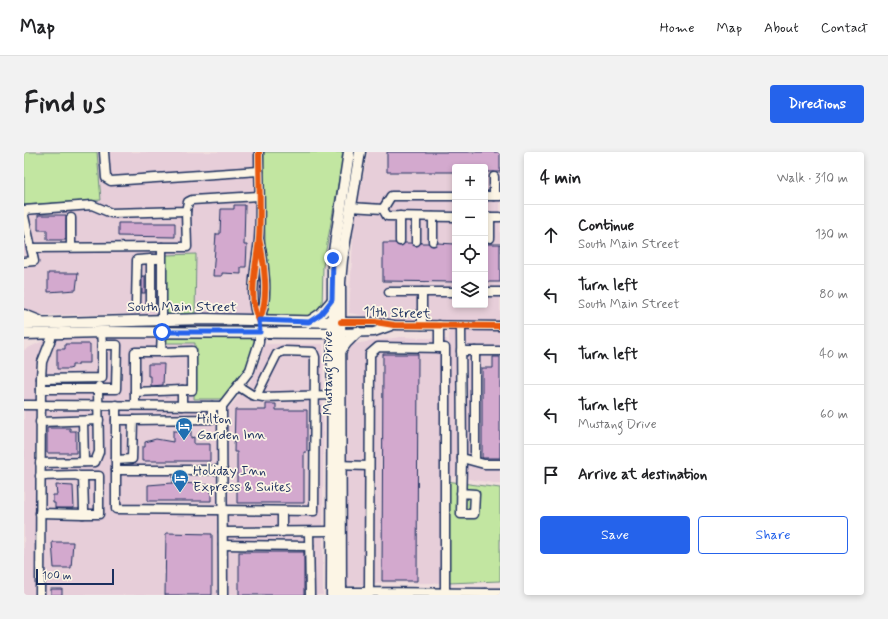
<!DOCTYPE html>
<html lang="en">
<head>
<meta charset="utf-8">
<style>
	:root { --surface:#fff; --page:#f2f2f2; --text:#202124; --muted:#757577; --line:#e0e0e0; --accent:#2563eb }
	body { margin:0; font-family:Mynerve,sans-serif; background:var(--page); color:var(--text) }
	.controls { position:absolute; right:12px; top:12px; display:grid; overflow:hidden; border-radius:4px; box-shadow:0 2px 6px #0003 }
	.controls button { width:36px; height:36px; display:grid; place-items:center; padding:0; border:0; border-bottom:1px solid var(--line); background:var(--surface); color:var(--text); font:20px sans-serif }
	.scale { position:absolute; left:12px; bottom:10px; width:78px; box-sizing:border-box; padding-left:4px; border:2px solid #1b2f5e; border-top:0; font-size:11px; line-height:14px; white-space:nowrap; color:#1b2f5e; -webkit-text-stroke:3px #fcf5e5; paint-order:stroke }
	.stop { position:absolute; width:12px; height:12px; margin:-9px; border:3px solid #2563eb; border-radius:50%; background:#fff }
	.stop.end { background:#2563eb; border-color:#fff; box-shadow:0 1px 4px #0008 }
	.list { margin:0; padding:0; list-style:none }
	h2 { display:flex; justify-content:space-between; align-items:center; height:52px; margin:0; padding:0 16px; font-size:17px }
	h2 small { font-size:13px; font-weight:400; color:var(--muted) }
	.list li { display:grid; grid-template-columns:26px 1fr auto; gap:12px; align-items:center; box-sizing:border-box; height:60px; padding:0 16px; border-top:1px solid var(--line) }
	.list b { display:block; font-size:15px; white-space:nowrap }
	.list p { margin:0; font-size:13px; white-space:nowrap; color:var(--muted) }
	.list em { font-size:13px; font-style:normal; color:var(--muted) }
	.actions { display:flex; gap:8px; padding:12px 16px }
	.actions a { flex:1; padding:9px 0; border:1px solid var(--accent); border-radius:4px; text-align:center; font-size:14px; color:var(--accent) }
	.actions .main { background:var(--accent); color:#fff }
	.icon { flex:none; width:22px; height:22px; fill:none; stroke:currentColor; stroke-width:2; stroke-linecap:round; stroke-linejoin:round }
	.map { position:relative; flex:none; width:476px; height:443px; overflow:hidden; border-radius:4px }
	header { display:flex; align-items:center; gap:24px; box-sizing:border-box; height:56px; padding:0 20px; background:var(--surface); border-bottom:1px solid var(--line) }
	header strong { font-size:19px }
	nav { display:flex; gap:22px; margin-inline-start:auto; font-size:14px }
	.intro { display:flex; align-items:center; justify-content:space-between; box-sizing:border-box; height:96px; padding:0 24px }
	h1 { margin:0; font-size:28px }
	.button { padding:10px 18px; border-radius:4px; background:var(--accent); color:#fff; font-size:14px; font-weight:700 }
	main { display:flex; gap:24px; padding:0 24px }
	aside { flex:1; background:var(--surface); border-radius:4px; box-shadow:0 2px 6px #0003 }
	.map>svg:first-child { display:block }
	.built { fill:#e7ced9; fill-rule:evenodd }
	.green { fill:#c2e6a1; stroke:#6e8a80 }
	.building { fill:#d3a9ce; stroke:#1b2f5e }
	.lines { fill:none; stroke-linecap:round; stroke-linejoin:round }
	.minor-casing { stroke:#1b2f5e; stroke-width:11 }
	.major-casing { stroke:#1b2f5e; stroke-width:13 }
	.minor { stroke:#fcf5e5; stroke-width:8 }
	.major { stroke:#fcf5e5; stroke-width:10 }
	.cycleway-casing { stroke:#fcf5e5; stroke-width:8 }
	.cycleway { stroke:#e8590c; stroke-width:6 }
	.route { stroke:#2563eb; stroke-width:5 }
	.labels { text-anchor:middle; stroke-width:3.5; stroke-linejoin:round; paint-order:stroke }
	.street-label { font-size:14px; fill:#1b2f5e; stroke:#fcf5e5 }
	.poi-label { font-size:14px; fill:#1b2f5e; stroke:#fcf5e5; text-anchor:start }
</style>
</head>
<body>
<header>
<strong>Map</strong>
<nav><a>Home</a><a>Map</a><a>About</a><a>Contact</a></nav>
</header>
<div class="intro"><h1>Find us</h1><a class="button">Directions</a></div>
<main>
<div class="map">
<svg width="476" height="443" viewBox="0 0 476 443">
	<rect width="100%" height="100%" fill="#f0dede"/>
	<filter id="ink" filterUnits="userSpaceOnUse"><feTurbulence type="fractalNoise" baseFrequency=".025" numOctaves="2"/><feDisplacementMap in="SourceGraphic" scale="8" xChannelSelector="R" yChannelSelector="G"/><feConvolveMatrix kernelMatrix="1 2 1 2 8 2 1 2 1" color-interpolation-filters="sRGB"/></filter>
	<g filter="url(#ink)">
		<!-- built -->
		<g class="built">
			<polygon points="73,0 239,0 243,165 171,165 172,102 142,162 19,163 2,159 0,156 0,53 76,48"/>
			<path d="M344,0H476V332L425,324V169L364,168L325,161L330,70ZM431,15H461V153H431Z"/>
			<polygon points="376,185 423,187 424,431 358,431 321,434 322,202 329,192"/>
			<polygon points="42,186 143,186 143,191 171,191 170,257 205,256 225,233 236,209 239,192 299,192 299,443 0,443 0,198 23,187"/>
		</g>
		<!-- green -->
		<g class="green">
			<polygon points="0,0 73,0 77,48 0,53"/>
			<polygon points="239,0 320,0 299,114 298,156 283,167 243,165"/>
			<polygon points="172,102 171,165 142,164 142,103"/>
			<polygon points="143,186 231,186 232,189 223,215 206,236 200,247 170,247 171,191 143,191"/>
			<polygon points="422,329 476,336 476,429 424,431"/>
		</g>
		<!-- building -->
		<g class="building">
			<polygon points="363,0 476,0 476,20 461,20 461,15 431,15 431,20 363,20"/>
			<polygon points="210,53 221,53 220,93 223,93 222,115 217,115 217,122 198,121 198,124 189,124 192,82 196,82 197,57 210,57"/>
			<polygon points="14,63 42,63 42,88 23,88 23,78 14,78"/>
			<polygon points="94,71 151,71 151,85 94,84"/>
			<polygon points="359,91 371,91 376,94 381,91 387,91 392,94 397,91 404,91 409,94 414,91 431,92 431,130 359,129"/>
			<rect x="461" y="92" width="15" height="38"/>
			<polygon points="24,121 54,121 52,138 24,140"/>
			<rect x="118" y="124" width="3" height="17"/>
			<polygon points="41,192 66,192 66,211 54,211 54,213 48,213 48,216 45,217 33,217 33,197 41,197"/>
			<polygon points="359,202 394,202 393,429 358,429"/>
			<polygon points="469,205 476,205 476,306 458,306 458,216 469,216"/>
			<polygon points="124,212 140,212 139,233 127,234 127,224 124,224"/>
			<polygon points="242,252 252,252 252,258 283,258 283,300 280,300 280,351 213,351 213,300 210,300 211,258 242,258"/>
			<polygon points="155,273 160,273 160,279 167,279 167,286 170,285 170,292 186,292 186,309 118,309 118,295 121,295 121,290 132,287 149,290 149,279 155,279"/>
			<polygon points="23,276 46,276 46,279 52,279 52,301 23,301"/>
			<polygon points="149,324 157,324 157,331 187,333 187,349 124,349 124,333 149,331"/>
			<polygon points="32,333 49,334 50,356 31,356 31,351 29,351 29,343 33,343"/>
			<polygon points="142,381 188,382 188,443 141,443"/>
			<polygon points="28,390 49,390 47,416 30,416"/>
			<rect x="215" y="400" width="65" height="43"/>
			<rect x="27" y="437" width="11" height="6"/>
		</g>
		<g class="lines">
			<!-- minor casing -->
			<g class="minor-casing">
				<g id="minor">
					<polyline points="80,0 82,26 87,29 235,19"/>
					<polyline points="461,44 476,44"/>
					<polyline points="470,44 470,25"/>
					<polyline points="326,55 359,57 363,64 431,65"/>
					<polyline points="359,57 367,44 431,44"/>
					<polyline points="0,58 68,53 87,61 162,59 164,50 168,48 235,44"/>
					<polyline points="0,64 10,109 0,110"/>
					<polyline points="461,65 476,65"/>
					<polyline points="466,65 466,86"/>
					<polyline points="47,66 47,95"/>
					<path d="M235,87C240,109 246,148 235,168C223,149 233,109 235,87C237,58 235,29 235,0"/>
					<polyline points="376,89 376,64"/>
					<polyline points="392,89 392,65"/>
					<polyline points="409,89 409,65"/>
					<polyline points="7,96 138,95"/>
					<polyline points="365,140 398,140 398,173"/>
					<polyline points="398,140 431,140"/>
					<polyline points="461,140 476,140"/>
					<polyline points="112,151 113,108 127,107"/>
					<polyline points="127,151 127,107 133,107"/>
					<polyline points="138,167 138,95 163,95 162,59"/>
					<polyline points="317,170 351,170 370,173 476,174"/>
					<polyline points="437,174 438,306 460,312 476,312"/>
					<polyline points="317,181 350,180 367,174"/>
					<polyline points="415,196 415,173"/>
					<polyline points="437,199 476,199"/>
					<polyline points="451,199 451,308"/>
					<polyline points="137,200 168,199 168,238 158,238 158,254"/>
					<polyline points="17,227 78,226 78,193"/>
					<polyline points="214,234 228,243 239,245 308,243"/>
					<polyline points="17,237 74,237 75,234"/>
					<polyline points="111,240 158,238"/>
					<polyline points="0,253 198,254"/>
					<polyline points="92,253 92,357 290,359 291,205 289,200 259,199 253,202 232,244"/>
					<polyline points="111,253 111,200 137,200 138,180"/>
					<polyline points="92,268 109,268"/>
					<polyline points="59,269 60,310"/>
					<polyline points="16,270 75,268"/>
					<polyline points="92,308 108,307 109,268 188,267 188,254"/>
					<polyline points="16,311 71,310 75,300 74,237 92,237 93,193 78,193 77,180"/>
					<polyline points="311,313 345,314"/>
					<polyline points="92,318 199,318"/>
					<polyline points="16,324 51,323 59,325 60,358 59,362 16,361"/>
					<polyline points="57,324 75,324 75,362 59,362"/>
					<polyline points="437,341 451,342 450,362 437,362 438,306"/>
					<polyline points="258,359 258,380"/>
					<polyline points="199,380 308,379"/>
					<polyline points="285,380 286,443"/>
					<polyline points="199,393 285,394"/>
					<polyline points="421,439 421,196 354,195 346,202 345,440 461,441 461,443"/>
					<polyline points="317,440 345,440 345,443"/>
					<polyline points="461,441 476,441"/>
					<polyline points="16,443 17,225 18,210 27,187 26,181"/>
					<polyline points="199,443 198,254 226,218 235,190 235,180"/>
				</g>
			</g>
			<!-- major casing -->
			<g class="major-casing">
				<g id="major">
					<polyline points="0,163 15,169"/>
					<polyline points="285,170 297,162 309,148"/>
					<polyline points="0,172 180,167 315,170"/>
					<polyline points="0,182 77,180 314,181"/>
					<polyline points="317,198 322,191 333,180"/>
					<polyline points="308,443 309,106 325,0"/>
					<polyline points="317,443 316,130 318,108 336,0"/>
				</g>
			</g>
			<!-- minor -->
			<use href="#minor" class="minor"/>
			<!-- major -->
			<use href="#major" class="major"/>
			<!-- cycleway casing -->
			<g class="cycleway-casing">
				<g id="cycleway">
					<path d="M235,87C240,109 246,148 235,168C223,149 233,109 235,87C237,58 235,29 235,0"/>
					<polyline points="317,170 351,170 370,173 476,174"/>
				</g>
			</g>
			<!-- cycleway -->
			<use href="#cycleway" class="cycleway"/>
		</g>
	</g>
	<g class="lines" filter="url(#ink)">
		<!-- route -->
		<polyline class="route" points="138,180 236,180 235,168 285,170 297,162 308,148 309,106"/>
	</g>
	<!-- icons -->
	<defs>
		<g id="hotel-pin" transform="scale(0.9)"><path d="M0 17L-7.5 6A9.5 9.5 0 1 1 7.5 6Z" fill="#1f6fb2" stroke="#fcf5e5"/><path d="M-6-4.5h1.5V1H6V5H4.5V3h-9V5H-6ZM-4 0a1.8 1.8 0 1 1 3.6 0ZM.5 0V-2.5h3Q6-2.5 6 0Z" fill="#fff"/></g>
	</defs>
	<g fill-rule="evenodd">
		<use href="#hotel-pin" x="160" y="274"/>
		<use href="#hotel-pin" x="156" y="326"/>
	</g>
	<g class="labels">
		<!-- street labels -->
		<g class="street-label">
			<text x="158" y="159">South Main Street</text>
			<text transform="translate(373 160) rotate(2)" y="5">11th Street</text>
			<text transform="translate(303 221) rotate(-90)" y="5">Mustang Drive</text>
		</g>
		<!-- poi labels -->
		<g class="poi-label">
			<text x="173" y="271">Hilton<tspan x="173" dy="16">Garden Inn</tspan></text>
			<text x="169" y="323">Holiday Inn<tspan x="169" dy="16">Express &amp; Suites</tspan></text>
		</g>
	</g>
</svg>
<div class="controls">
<button>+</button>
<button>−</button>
<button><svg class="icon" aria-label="locate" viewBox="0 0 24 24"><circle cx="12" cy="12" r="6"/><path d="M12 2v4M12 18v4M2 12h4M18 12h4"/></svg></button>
<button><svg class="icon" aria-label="layers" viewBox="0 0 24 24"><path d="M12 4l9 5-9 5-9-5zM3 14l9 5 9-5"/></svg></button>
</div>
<div class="scale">100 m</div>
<div class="stop" style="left:138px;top:180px"></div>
<div class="stop end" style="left:309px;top:106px"></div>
</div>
<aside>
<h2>4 min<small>Walk · 310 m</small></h2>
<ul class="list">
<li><svg class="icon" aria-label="ahead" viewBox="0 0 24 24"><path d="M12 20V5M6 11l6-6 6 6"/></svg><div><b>Continue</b><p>South Main Street</p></div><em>130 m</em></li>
<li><svg class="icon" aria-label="left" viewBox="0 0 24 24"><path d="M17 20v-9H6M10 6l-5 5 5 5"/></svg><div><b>Turn left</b><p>South Main Street</p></div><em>80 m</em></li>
<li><svg class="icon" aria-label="left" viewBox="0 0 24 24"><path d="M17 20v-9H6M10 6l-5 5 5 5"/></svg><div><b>Turn left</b></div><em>40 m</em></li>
<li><svg class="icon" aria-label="left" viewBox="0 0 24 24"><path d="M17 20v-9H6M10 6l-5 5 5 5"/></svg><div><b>Turn left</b><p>Mustang Drive</p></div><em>60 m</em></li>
<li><svg class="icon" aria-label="arrive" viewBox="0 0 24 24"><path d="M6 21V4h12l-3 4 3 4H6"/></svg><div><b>Arrive at destination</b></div></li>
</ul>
<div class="actions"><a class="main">Save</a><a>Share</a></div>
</aside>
</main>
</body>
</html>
